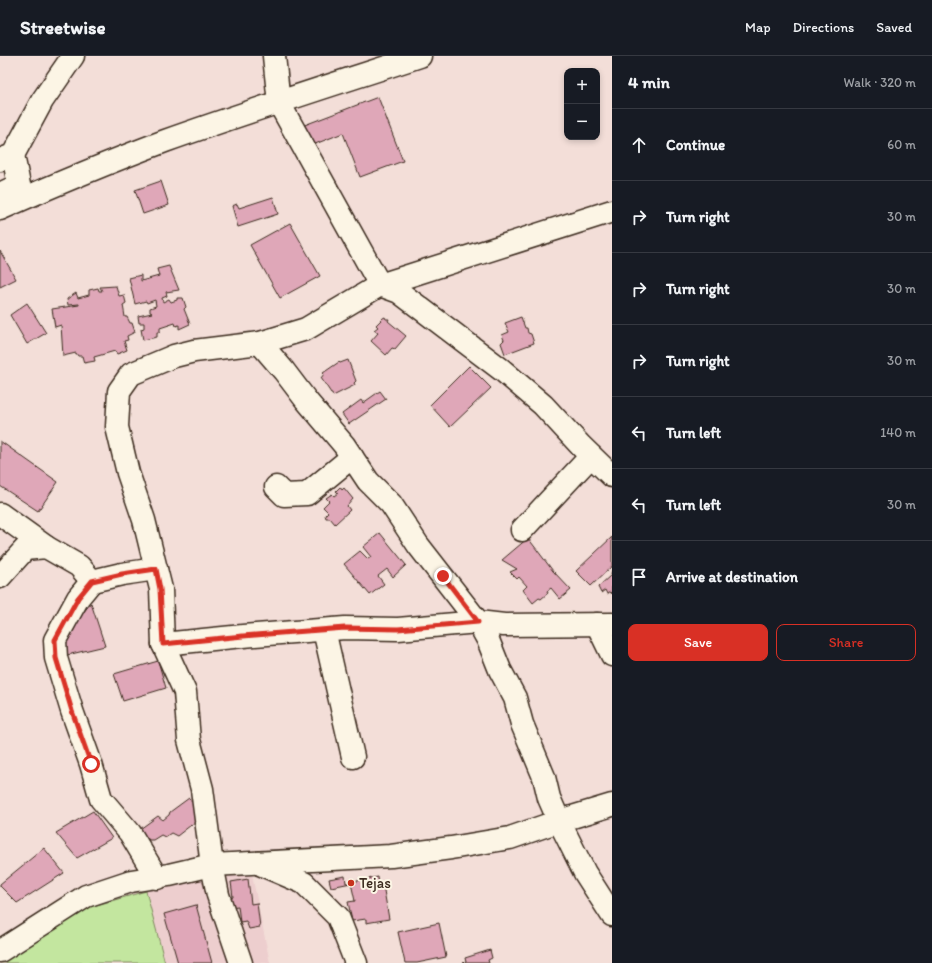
<!DOCTYPE html>
<html lang="en">
<head>
<meta charset="utf-8">
<style>
	:root { --surface:#171b24; --page:#242831; --text:#f1f3f6; --muted:#9ea1a6; --line:#363941; --accent:#d93025 }
	body { margin:0; font-family:Itim,sans-serif; background:var(--page); color:var(--text) }
	.controls { position:absolute; right:12px; top:12px; display:grid; overflow:hidden; border-radius:8px; box-shadow:0 2px 6px #0003 }
	.controls button { width:36px; height:36px; display:grid; place-items:center; padding:0; border:0; border-bottom:1px solid var(--line); background:var(--surface); color:var(--text); font:20px sans-serif }
	.stop { position:absolute; width:12px; height:12px; margin:-9px; border:3px solid #d93025; border-radius:50%; background:#fff }
	.stop.end { background:#d93025; border-color:#fff; box-shadow:0 1px 4px #0008 }
	.list { margin:0; padding:0; list-style:none }
	h2 { display:flex; justify-content:space-between; align-items:center; height:52px; margin:0; padding:0 16px; font-size:17px }
	h2 small { font-size:13px; font-weight:400; color:var(--muted) }
	.list li { display:grid; grid-template-columns:26px 1fr auto; gap:12px; align-items:center; box-sizing:border-box; height:72px; padding:0 16px; border-top:1px solid var(--line) }
	.list b { display:block; font-size:15px; white-space:nowrap }
	.list em { font-size:13px; font-style:normal; color:var(--muted) }
	.actions { display:flex; gap:8px; padding:12px 16px }
	.actions a { flex:1; padding:9px 0; border:1px solid var(--accent); border-radius:8px; text-align:center; font-size:14px; color:var(--accent) }
	.actions .main { background:var(--accent); color:#fff }
	.icon { flex:none; width:22px; height:22px; fill:none; stroke:currentColor; stroke-width:2; stroke-linecap:round; stroke-linejoin:round }
	.map { position:relative; flex:none; width:612px; height:907px; overflow:hidden }
	header { display:flex; align-items:center; gap:24px; box-sizing:border-box; height:56px; padding:0 20px; background:var(--surface); border-bottom:1px solid var(--line) }
	header strong { font-size:19px }
	nav { display:flex; gap:22px; margin-inline-start:auto; font-size:14px }
	main { display:flex }
	aside { flex:1; background:var(--surface) }
	.map>svg:first-child { display:block }
	.built { fill:#edcece }
	.green { fill:#c3e69f; stroke:#7f885e }
	.building { fill:#dfa7b8; stroke:#3b2a1e }
	.lines { fill:none; stroke-linecap:round; stroke-linejoin:round }
	.minor-casing { stroke:#3b2a1e; stroke-width:25 }
	.major-casing { stroke:#3b2a1e; stroke-width:25 }
	.minor { stroke:#fcf5e5; stroke-width:22 }
	.major { stroke:#fcf5e5; stroke-width:22 }
	.route { stroke:#d93025; stroke-width:5 }
	.poi-dot { fill:#c8321e; stroke:#fcf5e5; stroke-width:1.5 }
	.labels { text-anchor:middle; stroke-width:4; stroke-linejoin:round; paint-order:stroke }
	.poi-label { font-size:15px; fill:#3b2a1e; stroke:#fcf5e5; text-anchor:start }
</style>
</head>
<body>
<header>
<strong>Streetwise</strong>
<nav><a>Map</a><a>Directions</a><a>Saved</a></nav>
</header>
<main>
<div class="map">
<svg width="612" height="907" viewBox="0 0 612 907">
	<rect width="100%" height="100%" fill="#f3ded8"/>
	<filter id="ink" filterUnits="userSpaceOnUse"><feTurbulence type="fractalNoise" baseFrequency=".025" numOctaves="2"/><feDisplacementMap in="SourceGraphic" scale="8" xChannelSelector="R" yChannelSelector="G"/><feConvolveMatrix kernelMatrix="1 2 1 2 8 2 1 2 1" color-interpolation-filters="sRGB"/></filter>
	<g filter="url(#ink)">
		<!-- built -->
		<polygon class="built" points="251,814 270,907 0,907 78,852 131,831"/>
		<!-- green -->
		<polygon class="green" points="146,835 165,907 0,907 0,904 90,851"/>
		<!-- building -->
		<g class="building">
			<polygon points="378,41 403,105 360,121 343,77 310,90 302,70"/>
			<polygon points="161,125 169,149 143,158 135,134"/>
			<polygon points="273,141 278,158 238,171 232,150 237,148 239,152"/>
			<polygon points="290,167 320,220 280,242 250,189"/>
			<polygon points="0,195 16,223 0,231"/>
			<polygon points="169,210 179,234 166,236 167,240 162,242 163,246 169,243 171,246 177,244 177,242 183,242 186,251 184,253 190,268 179,273 179,269 176,270 175,267 160,272 160,276 157,276 157,281 143,284 141,273 144,272 144,267 139,267 138,260 152,257 150,256 150,252 156,250 155,244 147,247 146,245 135,248 129,222 141,219 141,225 159,220 157,213"/>
			<polygon points="116,230 119,240 124,239 126,247 123,249 125,261 127,261 130,267 132,267 135,276 127,280 128,284 124,285 127,294 117,298 115,295 94,301 95,305 84,307 82,300 78,300 76,297 63,300 61,269 55,271 52,253 79,249 79,248 68,249 67,243 76,237 78,242 89,239 89,234 98,232 99,235 102,235 100,231"/>
			<polygon points="27,247 46,277 27,288 10,259"/>
			<polygon points="385,261 386,263 389,263 388,265 406,280 395,293 392,292 386,299 371,285 378,277 374,274 378,271 376,269 383,262"/>
			<polygon points="521,261 525,272 527,272 528,277 531,278 534,287 505,298 501,287 504,284 502,279 509,276 505,267"/>
			<polygon points="348,304 356,325 354,327 355,329 333,340 332,337 331,337 321,322 324,318 323,317 339,306 340,307"/>
			<polygon points="469,310 491,332 450,371 430,349"/>
			<polygon points="380,335 386,343 349,368 342,358 361,344 363,347"/>
			<polygon points="0,385 58,426 38,455 0,430"/>
			<polygon points="340,431 342,434 344,432 353,443 347,450 350,454 335,468 330,462 326,462 325,459 328,456 323,451 329,445 326,442 332,438 334,440 338,437 336,435"/>
			<polygon points="380,477 406,509 393,521 387,513 378,520 384,528 370,539 344,508 360,495 368,503 371,501 363,491"/>
			<polygon points="612,481 612,510 591,530 576,515"/>
			<polygon points="528,482 553,515 571,534 560,543 551,532 547,535 548,537 541,543 539,542 533,547 523,534 527,530 519,521 517,523 510,516 517,513 502,504"/>
			<polygon points="612,514 612,538 610,536 607,538 605,534 601,537 598,531 611,519"/>
			<polygon points="91,547 105,590 67,599 64,580"/>
			<polygon points="158,605 166,632 123,645 114,618"/>
			<polygon points="189,742 199,753 200,762 177,780 171,777 165,781 161,779 153,784 149,784 140,773 158,760 163,764 169,759 170,756"/>
			<polygon points="93,755 112,782 77,802 56,777"/>
			<polygon points="44,792 64,817 17,847 0,830 0,828"/>
			<polygon points="345,820 346,827 378,821 379,828 383,829 389,863 366,867 366,863 352,865 348,846 355,845 351,827 331,831 329,823"/>
			<polygon points="248,823 251,848 257,847 260,871 249,873 246,865 240,866 238,850 230,851 229,843 233,841 231,826"/>
			<polygon points="196,849 212,907 178,907 164,858"/>
			<polygon points="439,867 446,901 417,907 405,907 398,876"/>
			<polygon points="490,894 492,902 488,904 489,907 463,907 466,906 465,902"/>
		</g>
		<g class="lines">
			<!-- minor casing -->
			<g class="minor-casing">
				<g id="minor">
					<polyline points="274,0 279,47 380,229 612,155"/>
					<polyline points="0,104 13,99 42,45 73,0"/>
					<polyline points="0,138 19,129 13,99"/>
					<polyline points="260,287 284,315 306,344 344,389 368,425 391,448 418,489 478,566 488,584 500,614 515,642 522,668 544,721 549,742 559,765 585,817 612,859"/>
					<polyline points="276,431 284,439 307,438 352,401"/>
					<polyline points="0,458 46,491"/>
					<polyline points="522,474 591,400"/>
					<polyline points="0,521 25,493 46,491 79,510 92,525 122,518 156,513"/>
					<polyline points="92,525 78,542 55,584 56,602 72,655 91,708 101,743 130,777 157,822"/>
					<polyline points="597,568 612,599"/>
					<polyline points="324,574 353,701"/>
					<polyline points="163,588 243,580 345,572 398,573 478,566 504,569 612,568"/>
					<polyline points="262,809 304,827 338,861 356,907"/>
					<polyline points="0,895 86,840 131,825 169,819 212,809 391,800 451,792 510,782 559,765 612,749"/>
					<polyline points="241,907 218,839 212,809 202,733 189,684 185,636 163,588 161,533 156,513 144,464 128,417 117,371 119,335 131,318 174,300 194,295 260,287 306,273 380,229 399,236 502,314 543,349 581,390 612,420"/>
				</g>
			</g>
			<!-- major casing -->
			<g class="major-casing">
				<path id="major" d="M0,153C54,129 109,106 165,85C249,55 335,28 420,0"/>
			</g>
			<!-- minor -->
			<use href="#minor" class="minor"/>
			<!-- major -->
			<use href="#major" class="major"/>
		</g>
	</g>
	<g class="lines" filter="url(#ink)">
		<!-- route -->
		<polyline class="route" points="91,708 72,655 56,602 55,584 78,542 92,525 122,518 156,513 160,533 163,588 243,580 345,572 398,573 478,566 443,520"/>
	</g>
	<!-- markers -->
	<circle class="poi-dot" cx="351" cy="827" r="4"/>
	<g class="labels">
		<!-- poi labels -->
		<g class="poi-label">
			<text x="359" y="832">Tejas</text>
		</g>
	</g>
</svg>
<div class="controls">
<button>+</button>
<button>−</button>
</div>
<div class="stop" style="left:91px;top:708px"></div>
<div class="stop end" style="left:443px;top:520px"></div>
</div>
<aside>
<h2>4 min<small>Walk · 320 m</small></h2>
<ul class="list">
<li><svg class="icon" aria-label="ahead" viewBox="0 0 24 24"><path d="M12 20V5M6 11l6-6 6 6"/></svg><div><b>Continue</b></div><em>60 m</em></li>
<li><svg class="icon" aria-label="right" viewBox="0 0 24 24"><path d="M7 20v-9h11M14 6l5 5-5 5"/></svg><div><b>Turn right</b></div><em>30 m</em></li>
<li><svg class="icon" aria-label="right" viewBox="0 0 24 24"><path d="M7 20v-9h11M14 6l5 5-5 5"/></svg><div><b>Turn right</b></div><em>30 m</em></li>
<li><svg class="icon" aria-label="right" viewBox="0 0 24 24"><path d="M7 20v-9h11M14 6l5 5-5 5"/></svg><div><b>Turn right</b></div><em>30 m</em></li>
<li><svg class="icon" aria-label="left" viewBox="0 0 24 24"><path d="M17 20v-9H6M10 6l-5 5 5 5"/></svg><div><b>Turn left</b></div><em>140 m</em></li>
<li><svg class="icon" aria-label="left" viewBox="0 0 24 24"><path d="M17 20v-9H6M10 6l-5 5 5 5"/></svg><div><b>Turn left</b></div><em>30 m</em></li>
<li><svg class="icon" aria-label="arrive" viewBox="0 0 24 24"><path d="M6 21V4h12l-3 4 3 4H6"/></svg><div><b>Arrive at destination</b></div></li>
</ul>
<div class="actions"><a class="main">Save</a><a>Share</a></div>
</aside>
</main>
</body>
</html>
